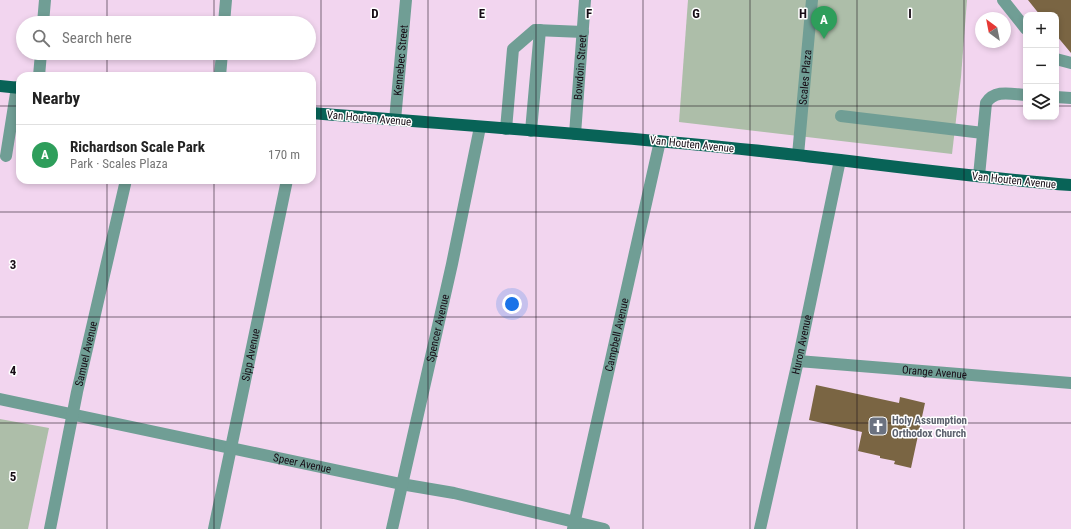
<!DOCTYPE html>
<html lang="en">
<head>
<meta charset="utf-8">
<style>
	:root { --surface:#fff; --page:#f6f6f6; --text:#222; --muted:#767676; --line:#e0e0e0; --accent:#296d7e }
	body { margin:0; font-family:"Roboto Condensed",sans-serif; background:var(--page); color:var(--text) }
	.controls { position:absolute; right:12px; top:12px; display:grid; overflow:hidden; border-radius:8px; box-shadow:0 2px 6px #0003 }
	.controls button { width:36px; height:36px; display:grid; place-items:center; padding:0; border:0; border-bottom:1px solid var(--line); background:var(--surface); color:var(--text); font:20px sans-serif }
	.compass { position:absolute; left:975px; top:12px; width:36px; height:36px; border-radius:50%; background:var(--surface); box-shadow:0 2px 6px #0003; rotate:328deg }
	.you { position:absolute; left:512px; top:304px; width:14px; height:14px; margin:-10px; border:3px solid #fff; border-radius:50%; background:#1a73e8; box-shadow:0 0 0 6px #1a73e833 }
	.badge { display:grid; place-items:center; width:26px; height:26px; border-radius:50%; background:var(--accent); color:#fff; font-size:13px; font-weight:700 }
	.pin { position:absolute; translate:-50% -33px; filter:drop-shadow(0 1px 2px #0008) }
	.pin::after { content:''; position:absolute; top:21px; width:14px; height:12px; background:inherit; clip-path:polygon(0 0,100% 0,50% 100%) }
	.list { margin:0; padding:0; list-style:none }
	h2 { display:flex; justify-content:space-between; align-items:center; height:52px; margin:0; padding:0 16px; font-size:17px }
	h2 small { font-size:13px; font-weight:400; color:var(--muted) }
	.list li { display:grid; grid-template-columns:26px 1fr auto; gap:12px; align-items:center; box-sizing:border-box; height:60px; padding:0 16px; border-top:1px solid var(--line) }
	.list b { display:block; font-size:15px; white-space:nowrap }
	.list p { margin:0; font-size:13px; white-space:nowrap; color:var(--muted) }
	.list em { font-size:13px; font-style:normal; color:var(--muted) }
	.icon { flex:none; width:22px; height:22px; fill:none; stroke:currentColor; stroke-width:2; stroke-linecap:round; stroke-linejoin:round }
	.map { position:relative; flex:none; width:1071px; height:529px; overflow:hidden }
	.search { position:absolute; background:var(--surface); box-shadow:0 2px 6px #0003; left:16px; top:16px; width:300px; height:44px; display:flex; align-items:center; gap:10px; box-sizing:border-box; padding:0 14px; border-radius:22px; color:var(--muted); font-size:15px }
	.panel { position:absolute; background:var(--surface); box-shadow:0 2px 6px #0003; left:16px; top:72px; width:300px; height:112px; border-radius:12px }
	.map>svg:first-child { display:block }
	.green { fill:#adbea9 }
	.building { fill:#7a6543 }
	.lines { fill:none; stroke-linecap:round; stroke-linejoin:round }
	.minor { stroke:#709e95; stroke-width:12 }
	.major { stroke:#086357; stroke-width:12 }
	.grid { fill:none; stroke:#160c15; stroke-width:1; stroke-opacity:0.55 }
	.labels { text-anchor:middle; stroke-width:3; stroke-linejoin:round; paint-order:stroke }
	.street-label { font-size:11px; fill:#160c15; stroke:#fff }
	.worship-label { font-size:11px; font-weight:bold; fill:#5b616d; stroke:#fff; text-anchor:start }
	.grid-label { font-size:13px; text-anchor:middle; font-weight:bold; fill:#160c15; stroke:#fff; stroke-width:3; stroke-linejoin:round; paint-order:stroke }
</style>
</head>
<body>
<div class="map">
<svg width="1071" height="529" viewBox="0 0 1071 529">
	<rect width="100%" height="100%" fill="#f2d5ef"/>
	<!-- green -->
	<g class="green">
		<polygon points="688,0 967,0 961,77 952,154 679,122"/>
		<polygon points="0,419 49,428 28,529 0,529"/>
	</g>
	<!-- building -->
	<g class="building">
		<polygon points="1028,0 1071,0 1071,53 1056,35 1056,15 1040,15"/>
		<polygon points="816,385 899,403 900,397 925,403 911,468 894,464 895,461 880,458 880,456 858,451 862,432 809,420"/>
	</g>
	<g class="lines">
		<!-- minor -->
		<g class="minor">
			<polyline points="1003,0 1026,29"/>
			<polyline points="43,23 45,0"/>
			<polyline points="224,23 226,0"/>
			<polyline points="1056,59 1071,63"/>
			<polyline points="39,76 41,53"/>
			<polyline points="220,76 222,53"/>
			<polyline points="1056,97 1071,98"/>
			<polyline points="841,116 983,133"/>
			<path id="s1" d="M395,120L406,0"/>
			<polyline points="506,129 513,49 535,30 583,32"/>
			<polyline points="531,131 540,30"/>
			<path id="s2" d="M575,134L585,0"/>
			<path id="s3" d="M798,155L812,0"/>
			<polyline points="6,156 17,87"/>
			<path d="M979,176L986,103C995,89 1011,94 1026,95"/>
			<path id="s4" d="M798,361L1071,383"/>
			<path id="s5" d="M0,399L401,484L454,493L604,529"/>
			<path id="s6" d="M50,529L77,392L126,180"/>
			<path id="s7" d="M214,529L287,180"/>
			<path id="s8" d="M392,529L452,264L480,127"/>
			<path id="s9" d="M573,529L660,141"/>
			<path id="s10" d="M760,529L798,361L840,160"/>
		</g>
		<!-- major -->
		<g class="major">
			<polyline points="0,86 20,88"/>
			<path d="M312,113C458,125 605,135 751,150C858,161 964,177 1071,185"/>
		</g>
	</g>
	<!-- grid -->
	<path class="grid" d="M107,0V23M214,0V23M321,0V529M428,0V529M536,0V529M643,0V529M750,0V529M857,0V529M964,0V529M107,53V76M214,53V76M0,106H20M312,106H1026M1056,106H1071M107,180V529M214,180V529M0,212H1071M0,317H1071M0,423H1071"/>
	<!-- icons -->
	<defs>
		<g id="church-square" transform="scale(1)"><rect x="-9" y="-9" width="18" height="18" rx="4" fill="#6b7280" stroke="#fff"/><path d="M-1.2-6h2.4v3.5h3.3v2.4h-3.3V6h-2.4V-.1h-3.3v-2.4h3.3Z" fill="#fff"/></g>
	</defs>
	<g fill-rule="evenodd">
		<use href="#church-square" x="878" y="426"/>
	</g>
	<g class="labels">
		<!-- street labels -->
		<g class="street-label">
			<text dy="4" stroke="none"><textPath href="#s1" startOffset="60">Kennebec Street</textPath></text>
			<text dy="4" stroke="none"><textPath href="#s2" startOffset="67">Bowdoin Street</textPath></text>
			<text dy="4" stroke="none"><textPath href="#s3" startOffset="78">Scales Plaza</textPath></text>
			<text transform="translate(369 118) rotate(5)" y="4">Van Houten Avenue</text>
			<text transform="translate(692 144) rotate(6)" y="4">Van Houten Avenue</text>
			<text transform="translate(1014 180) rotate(6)" y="4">Van Houten Avenue</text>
			<text dy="4" stroke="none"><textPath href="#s8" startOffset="206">Spencer Avenue</textPath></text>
			<text dy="4" stroke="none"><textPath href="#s9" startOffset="199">Campbell Avenue</textPath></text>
			<text dy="4" stroke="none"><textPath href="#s10" startOffset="189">Huron Avenue</textPath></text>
			<text dy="4" stroke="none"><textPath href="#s6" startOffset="179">Samuel Avenue</textPath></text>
			<text dy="4" stroke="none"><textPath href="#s7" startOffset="178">Sipp Avenue</textPath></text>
			<text dy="4" stroke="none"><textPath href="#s4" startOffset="137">Orange Avenue</textPath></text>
			<text dy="4" stroke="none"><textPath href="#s5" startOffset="309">Speer Avenue</textPath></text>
		</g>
		<!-- worship labels -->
		<g class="worship-label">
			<text x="892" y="424">Holy Assumption<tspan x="892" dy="13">Orthodox Church</tspan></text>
		</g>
	</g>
	<g class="grid-label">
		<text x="375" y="18">D</text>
		<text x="482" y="18">E</text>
		<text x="589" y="18">F</text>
		<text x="696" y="18">G</text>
		<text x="803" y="18">H</text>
		<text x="910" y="18">I</text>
		<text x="13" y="269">3</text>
		<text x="13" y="375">4</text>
		<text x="13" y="481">5</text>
	</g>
</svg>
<div class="controls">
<button>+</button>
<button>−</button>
<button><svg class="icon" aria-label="layers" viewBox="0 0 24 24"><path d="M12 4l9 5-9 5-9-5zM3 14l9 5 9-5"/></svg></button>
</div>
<svg class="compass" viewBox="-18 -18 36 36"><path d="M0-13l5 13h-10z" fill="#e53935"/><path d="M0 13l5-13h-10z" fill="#767676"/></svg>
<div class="you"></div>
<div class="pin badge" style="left:824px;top:39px;background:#2e9e5b">A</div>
<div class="search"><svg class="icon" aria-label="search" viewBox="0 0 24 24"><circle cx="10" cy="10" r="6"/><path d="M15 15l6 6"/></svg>Search here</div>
<section class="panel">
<h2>Nearby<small></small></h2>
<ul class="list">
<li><span class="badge" style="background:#2e9e5b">A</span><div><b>Richardson Scale Park</b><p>Park · Scales Plaza</p></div><em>170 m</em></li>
</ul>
</section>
</div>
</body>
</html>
